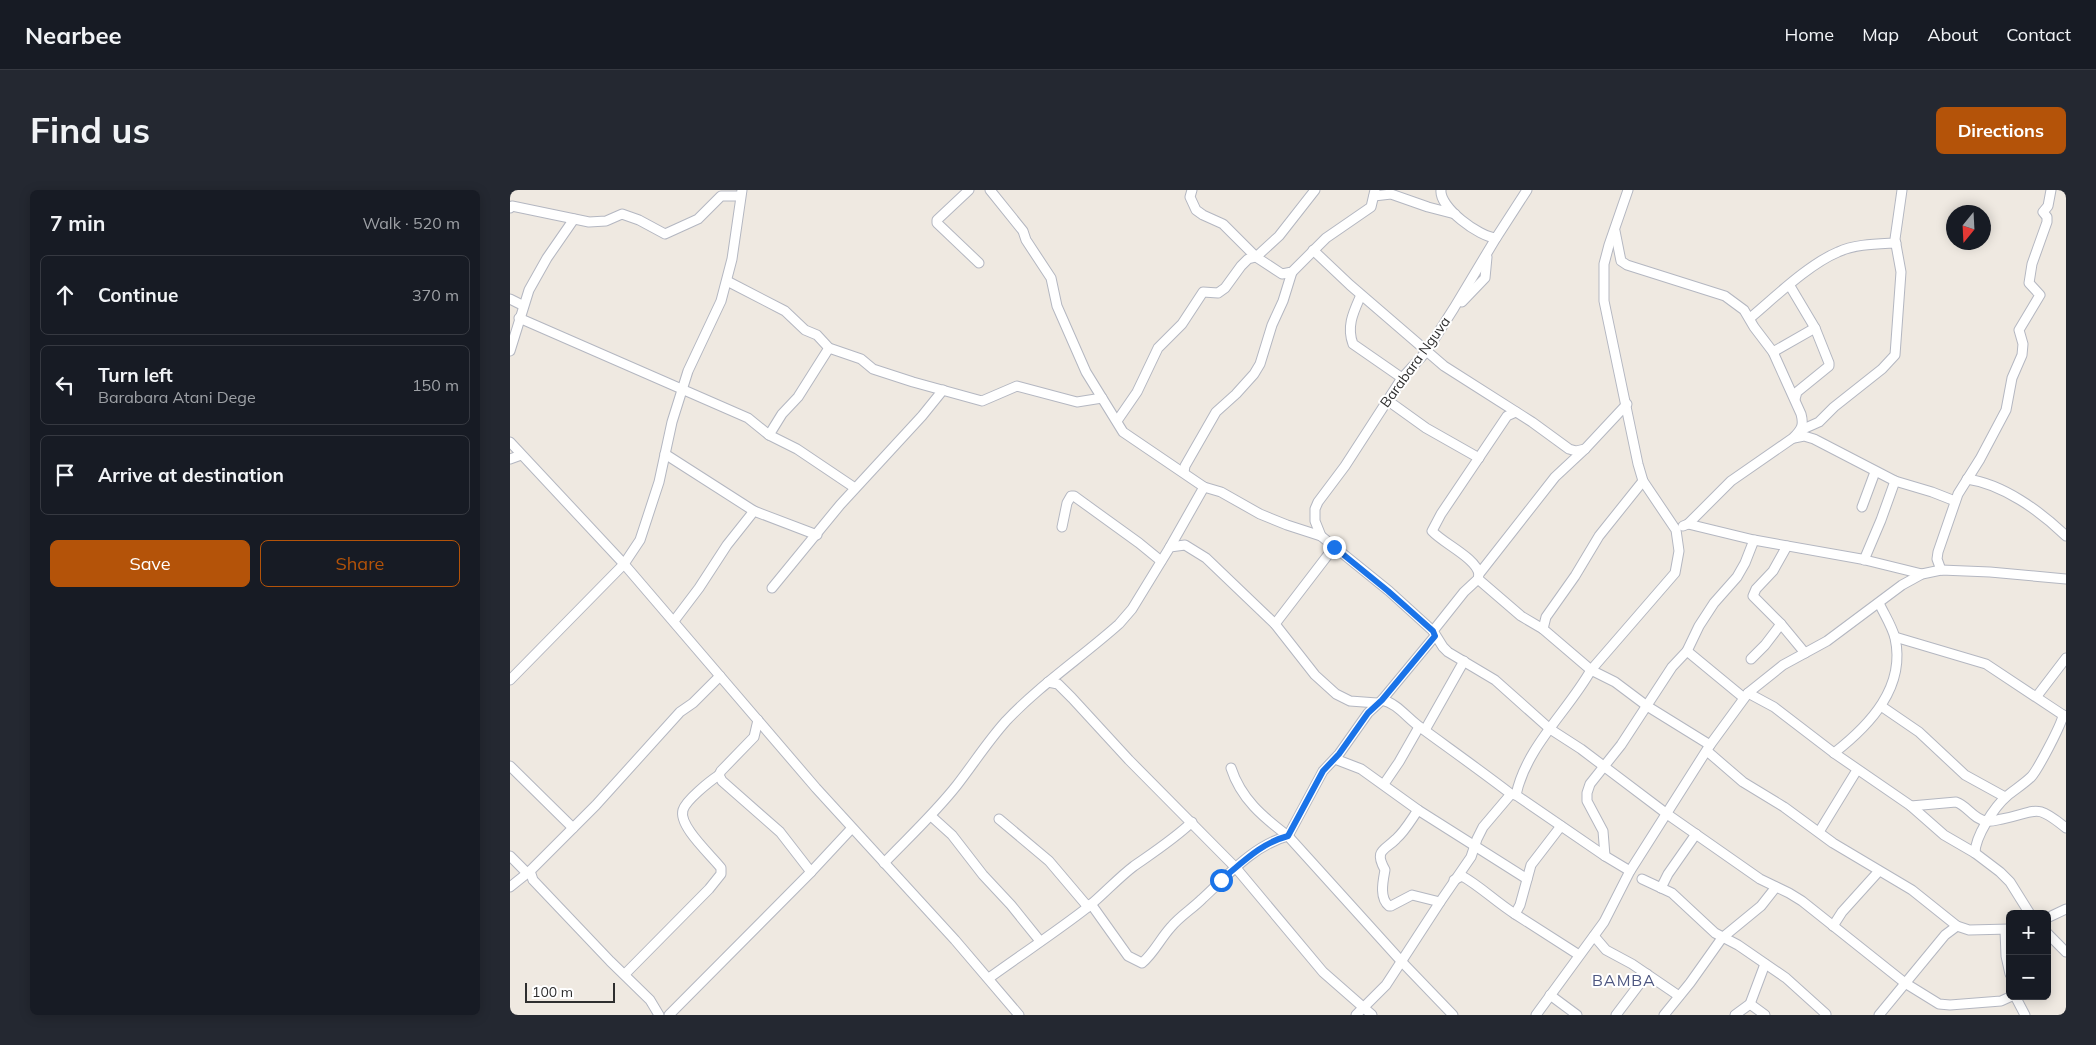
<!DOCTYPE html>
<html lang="en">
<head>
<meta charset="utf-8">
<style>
	:root { --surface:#171b24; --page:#242831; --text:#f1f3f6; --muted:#9ea1a6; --line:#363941; --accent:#b45309 }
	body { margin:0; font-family:Mulish,sans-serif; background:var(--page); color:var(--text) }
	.controls { position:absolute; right:15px; bottom:15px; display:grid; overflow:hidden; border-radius:8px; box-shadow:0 2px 12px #0003 }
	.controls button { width:45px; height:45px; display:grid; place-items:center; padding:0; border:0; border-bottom:1px solid var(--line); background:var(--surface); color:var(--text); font:25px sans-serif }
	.compass { position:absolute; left:1436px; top:15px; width:45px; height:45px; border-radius:50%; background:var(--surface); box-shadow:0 2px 12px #0003; rotate:198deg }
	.scale { position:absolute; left:15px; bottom:12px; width:90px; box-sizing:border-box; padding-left:5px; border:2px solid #2e2e2e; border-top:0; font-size:14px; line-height:18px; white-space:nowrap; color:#2e2e2e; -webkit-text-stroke:4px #fff; paint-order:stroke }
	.stop { position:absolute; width:15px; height:15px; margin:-11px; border:4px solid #1a73e8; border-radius:50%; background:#fff }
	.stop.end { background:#1a73e8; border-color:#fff; box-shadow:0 1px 5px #0008 }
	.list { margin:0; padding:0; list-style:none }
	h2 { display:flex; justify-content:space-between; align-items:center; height:65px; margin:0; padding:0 20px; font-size:21px }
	h2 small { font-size:16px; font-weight:400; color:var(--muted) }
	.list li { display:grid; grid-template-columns:32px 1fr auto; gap:15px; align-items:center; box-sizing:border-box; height:80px; margin:0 10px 10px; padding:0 10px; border:1px solid var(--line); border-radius:8px }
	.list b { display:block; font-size:19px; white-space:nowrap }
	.list p { margin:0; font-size:16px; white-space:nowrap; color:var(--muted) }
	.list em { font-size:16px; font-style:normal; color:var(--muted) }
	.actions { display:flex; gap:10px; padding:15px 20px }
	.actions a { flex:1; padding:11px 0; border:1px solid var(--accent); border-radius:8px; text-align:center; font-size:18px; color:var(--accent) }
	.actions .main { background:var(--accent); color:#fff }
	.icon { flex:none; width:28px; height:28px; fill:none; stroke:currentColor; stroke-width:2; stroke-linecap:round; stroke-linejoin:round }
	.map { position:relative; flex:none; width:1556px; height:825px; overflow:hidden; border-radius:8px }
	header { display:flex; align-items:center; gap:30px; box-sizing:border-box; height:70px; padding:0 25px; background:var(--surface); border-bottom:1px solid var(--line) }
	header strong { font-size:24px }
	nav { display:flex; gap:28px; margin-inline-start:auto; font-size:18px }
	.intro { display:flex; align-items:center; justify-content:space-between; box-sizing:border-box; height:120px; padding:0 30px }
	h1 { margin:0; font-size:35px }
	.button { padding:12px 22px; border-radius:8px; background:var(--accent); color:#fff; font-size:18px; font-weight:700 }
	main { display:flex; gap:30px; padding:0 30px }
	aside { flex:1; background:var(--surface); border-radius:8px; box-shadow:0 2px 12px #0003 }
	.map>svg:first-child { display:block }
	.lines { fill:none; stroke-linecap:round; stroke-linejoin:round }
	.minor-casing { stroke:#b4b7c1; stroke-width:11 }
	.minor { stroke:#fff; stroke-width:9 }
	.route { stroke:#1a73e8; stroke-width:6 }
	.labels { text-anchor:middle; stroke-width:4; stroke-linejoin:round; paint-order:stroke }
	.street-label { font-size:14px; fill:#2e2e2e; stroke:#fff }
	.quarter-label { font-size:16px; letter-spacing:1px; fill:#4d5680; stroke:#fff }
</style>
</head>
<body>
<header>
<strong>Nearbee</strong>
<nav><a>Home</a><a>Map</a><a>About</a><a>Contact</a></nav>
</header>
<div class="intro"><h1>Find us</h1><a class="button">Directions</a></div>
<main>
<aside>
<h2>7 min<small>Walk · 520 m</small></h2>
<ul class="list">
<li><svg class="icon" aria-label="ahead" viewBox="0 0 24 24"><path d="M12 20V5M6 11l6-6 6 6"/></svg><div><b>Continue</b></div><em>370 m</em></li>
<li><svg class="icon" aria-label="left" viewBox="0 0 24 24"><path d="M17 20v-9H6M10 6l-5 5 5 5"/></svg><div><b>Turn left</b><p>Barabara Atani Dege</p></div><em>150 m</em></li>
<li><svg class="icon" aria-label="arrive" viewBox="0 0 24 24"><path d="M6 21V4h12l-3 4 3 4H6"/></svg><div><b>Arrive at destination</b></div></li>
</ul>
<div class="actions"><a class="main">Save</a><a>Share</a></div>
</aside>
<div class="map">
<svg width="1556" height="825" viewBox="0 0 1556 825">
	<rect width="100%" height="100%" fill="#efe9e1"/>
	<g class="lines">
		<!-- minor casing -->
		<g class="minor-casing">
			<g id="minor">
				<polyline points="459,0 427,30 427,33 469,73"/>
				<polyline points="480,0 513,41 516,50 541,88 547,116 576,182 613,242 694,297 711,302 750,324 777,335 811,346 879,401 923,441 933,457 938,462 985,490 1040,539 1071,559 1157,624 1250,689 1279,703 1292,711 1395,793 1429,814 1440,815 1491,811 1502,806"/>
				<polyline points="682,0 680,7 686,20 693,25 713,34 746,67 772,84 782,82 816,48 861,17 865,0"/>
				<path d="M931,0C929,17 969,47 986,48"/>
				<path d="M1118,0L1099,55L1094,74V111L1128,274L1133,291L1166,340L1169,361L1165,383L1081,480C1058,521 1016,557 1006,605L1095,666L1120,681"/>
				<polyline points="864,6 881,4 918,17 945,24"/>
				<polyline points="0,18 2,16 79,32 96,31 112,24 129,30 155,44 188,29 211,6 230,6"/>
				<path d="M1105,41L1111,71L1117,75L1215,106L1234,120L1244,137L1263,162L1291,224C1294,235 1292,239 1283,248L1221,291L1178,334"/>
				<polyline points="803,60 840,95 934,176 1022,232 1059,259 1066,261 1075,259"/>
				<polyline points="217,91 275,121 295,140 307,145 319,158 351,169 363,179 403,192 472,211 507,196 567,212 592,208"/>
				<polyline points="1280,96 1305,138 1319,173 1319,176 1287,202 1285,209"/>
				<path d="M851,105C844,121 836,136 843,154L892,188"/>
				<polyline points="0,109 12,115"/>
				<polyline points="952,112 975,88 977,67"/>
				<polyline points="9,128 238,228 259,245 287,259 345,298"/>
				<path d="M1240,128C1265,107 1299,74 1328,62C1345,54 1367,54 1386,53"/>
				<polyline points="0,161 19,100 37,68 64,29"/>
				<polyline points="1263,162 1305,138"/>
				<polyline points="877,210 916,238 969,268"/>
				<polyline points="607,231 627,202 648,158 672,134 693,102 708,103 715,98 731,76 738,69 746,67 769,46 805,0"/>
				<polyline points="1291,240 1309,232 1324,217 1372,179 1385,165 1391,82 1385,49 1392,0"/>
				<polyline points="259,245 272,224 288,207 319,158"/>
				<polyline points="1284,248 1294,246 1304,249 1385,291 1422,302 1445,311"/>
				<polyline points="0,252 114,374 306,598 445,750 509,825"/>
				<polyline points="155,264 244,321"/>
				<polyline points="0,269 11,265"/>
				<polyline points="674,282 675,276 706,222 726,204 744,184 750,174 762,135 773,111 782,82"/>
				<path d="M1457,289C1493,294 1530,321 1556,346"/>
				<polyline points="1133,291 1089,346 1065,386 1036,427 1033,439 1081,480 1105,492 1137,516 1200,555"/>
				<polyline points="1352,317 1365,282"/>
				<polyline points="1173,336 1178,334 1244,350 1351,369 1412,384"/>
				<polyline points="552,337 557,313 561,306 564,306 629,353 651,371"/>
				<polyline points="811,346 805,331 805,319 808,312 835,276 892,188 916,162 944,118 986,48 1017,0"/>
				<polyline points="1277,356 1263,381 1246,399 1243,406 1271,434 1295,463"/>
				<polyline points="660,357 694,297"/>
				<polyline points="1354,370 1371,330 1385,291"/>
				<polyline points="1431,380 1427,369 1428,362 1448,304 1470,269 1496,220 1502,188 1512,165 1513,154 1509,140 1530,105 1519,93 1522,74 1537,32 1537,27 1533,22 1538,16 1541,0"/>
				<path d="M969,384C966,368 934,354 922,341L931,324L997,226L1006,222"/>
				<polyline points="968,389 1011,426 1033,439"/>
				<polyline points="262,398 330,315 412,226 433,200"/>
				<polyline points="164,431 189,398 217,355 244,321 307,345"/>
				<polyline points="765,434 824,357"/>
				<polyline points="923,441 954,402 968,389 969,384 1045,287 1075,259 1117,214"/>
				<polyline points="1385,447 1476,474 1556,527"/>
				<polyline points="1177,461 1234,508"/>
				<polyline points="1241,469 1255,455 1271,434"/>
				<polyline points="0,490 114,374 130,350 149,292 162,232 178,181 211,111 222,69 232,0"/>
				<polyline points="538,492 548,494 562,508 619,570 726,678 813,782 862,825"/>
				<polyline points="1238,503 1264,517 1324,563 1401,616 1434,645 1465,663 1490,682 1500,692 1520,724"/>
				<polyline points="1527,506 1556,468"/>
				<polyline points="872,510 925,446"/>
				<polyline points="1371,516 1409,542 1455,585 1495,607"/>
				<polyline points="248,530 244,547 211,581 209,585 212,591 270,642 301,682"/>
				<polyline points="915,540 954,471"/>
				<polyline points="1197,561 1233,592 1274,617 1323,653 1402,700 1447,736 1459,740 1500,739"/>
				<path d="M1324,563C1360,535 1396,497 1385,448C1382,436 1374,424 1369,413"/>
				<polyline points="825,569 851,579 908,620 1017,689"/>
				<polyline points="0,576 63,638"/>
				<path d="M721,578C731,609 753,627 778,646L892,772L943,825"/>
				<polyline points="874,594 889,572 909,537"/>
				<path d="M1401,616L1446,612C1458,616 1463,629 1476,631C1481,632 1487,630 1492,629C1528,622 1524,612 1556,638"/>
				<path d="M908,620C901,630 895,641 886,649C874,661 864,660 875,680C873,691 869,708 879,716H881L902,705L930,712"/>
				<polyline points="421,626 442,645 473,685 501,715 530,751"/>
				<polyline points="489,629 539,671 578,717"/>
				<polyline points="1051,636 1021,675 1010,715 1005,724 1069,765"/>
				<polyline points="1309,642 1347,580"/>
				<path d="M1465,663C1465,647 1484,617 1497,606C1504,600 1514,594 1521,587C1527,581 1552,534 1553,525"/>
				<polyline points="0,666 17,683"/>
				<polyline points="1095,666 1093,641 1077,611 1077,603 1080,594 1111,555 1162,477 1177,461 1189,436 1204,413 1227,387 1235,373 1244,350"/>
				<path d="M374,673C399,647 425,623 447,595C464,573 478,551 496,531C530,495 572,467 609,434L622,419L660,357L675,355L696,368L765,434L805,485L826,504L840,511L867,513"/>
				<polyline points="20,681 23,690 100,771 140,810 149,825"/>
				<polyline points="1132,689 1162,703 1205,743 1228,755 1276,788 1316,824"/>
				<path d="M944,690L952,686C970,696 986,712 1005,724"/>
				<polyline points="0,697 20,681 86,615 170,522 183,513 210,486"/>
				<polyline points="1151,698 1158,684 1186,644"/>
				<path d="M581,714L618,766L632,773C644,763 650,749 661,737C670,726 682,719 692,709C718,685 744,655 778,646L813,581L829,564L858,523L872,510C887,513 898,529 910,537C940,559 971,581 1001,604L1006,605"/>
				<polyline points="1537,728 1556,719"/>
				<polyline points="1323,736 1332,722 1369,681"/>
				<polyline points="1495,740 1496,766 1500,784"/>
				<polyline points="1537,743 1556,762"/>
				<polyline points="1084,746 1096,760 1122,774 1169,806"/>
				<path d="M115,784L199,699L211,684V678C202,666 168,636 173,620C176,610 200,591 209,585"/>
				<path d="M479,788C512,764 546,742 578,717C594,704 608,688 624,676C644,662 664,649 682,632"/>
				<polyline points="1040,805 1067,825"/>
				<polyline points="1505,806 1515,825"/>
				<polyline points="1240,814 1255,825"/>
				<polyline points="159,825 301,682 342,638"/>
				<polyline points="846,825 876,795 930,712 961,667 967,649 973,637 1001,604"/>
				<polyline points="1026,825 1094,732 1120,681 1200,555 1238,503 1273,475 1317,451 1392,395 1412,384 1431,380 1480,382 1556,389"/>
				<polyline points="1106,825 1137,784"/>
				<polyline points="1154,825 1180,793 1212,748 1251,716 1266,697"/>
				<polyline points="1225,825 1240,814 1255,774"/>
				<polyline points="1369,825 1435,745 1447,736"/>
			</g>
		</g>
		<!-- minor -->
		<use href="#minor" class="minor"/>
	</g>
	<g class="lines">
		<!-- route -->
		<path class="route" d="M711,690C732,673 751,653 778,646L813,581L829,564L858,523L872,510L925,446L923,441L878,401L824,357"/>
	</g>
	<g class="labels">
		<!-- street labels -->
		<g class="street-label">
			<text transform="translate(905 172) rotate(-54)" y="5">Barabara Nguva</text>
		</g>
		<!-- quarter labels -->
		<g class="quarter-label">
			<text x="1114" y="796">BAMBA</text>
		</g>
	</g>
</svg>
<div class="controls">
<button>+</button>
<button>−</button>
</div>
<svg class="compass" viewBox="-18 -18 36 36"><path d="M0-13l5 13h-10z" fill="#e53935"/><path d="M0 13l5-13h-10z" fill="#9ea1a6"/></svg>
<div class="scale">100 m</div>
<div class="stop" style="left:711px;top:690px"></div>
<div class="stop end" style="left:824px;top:357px"></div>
</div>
</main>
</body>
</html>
